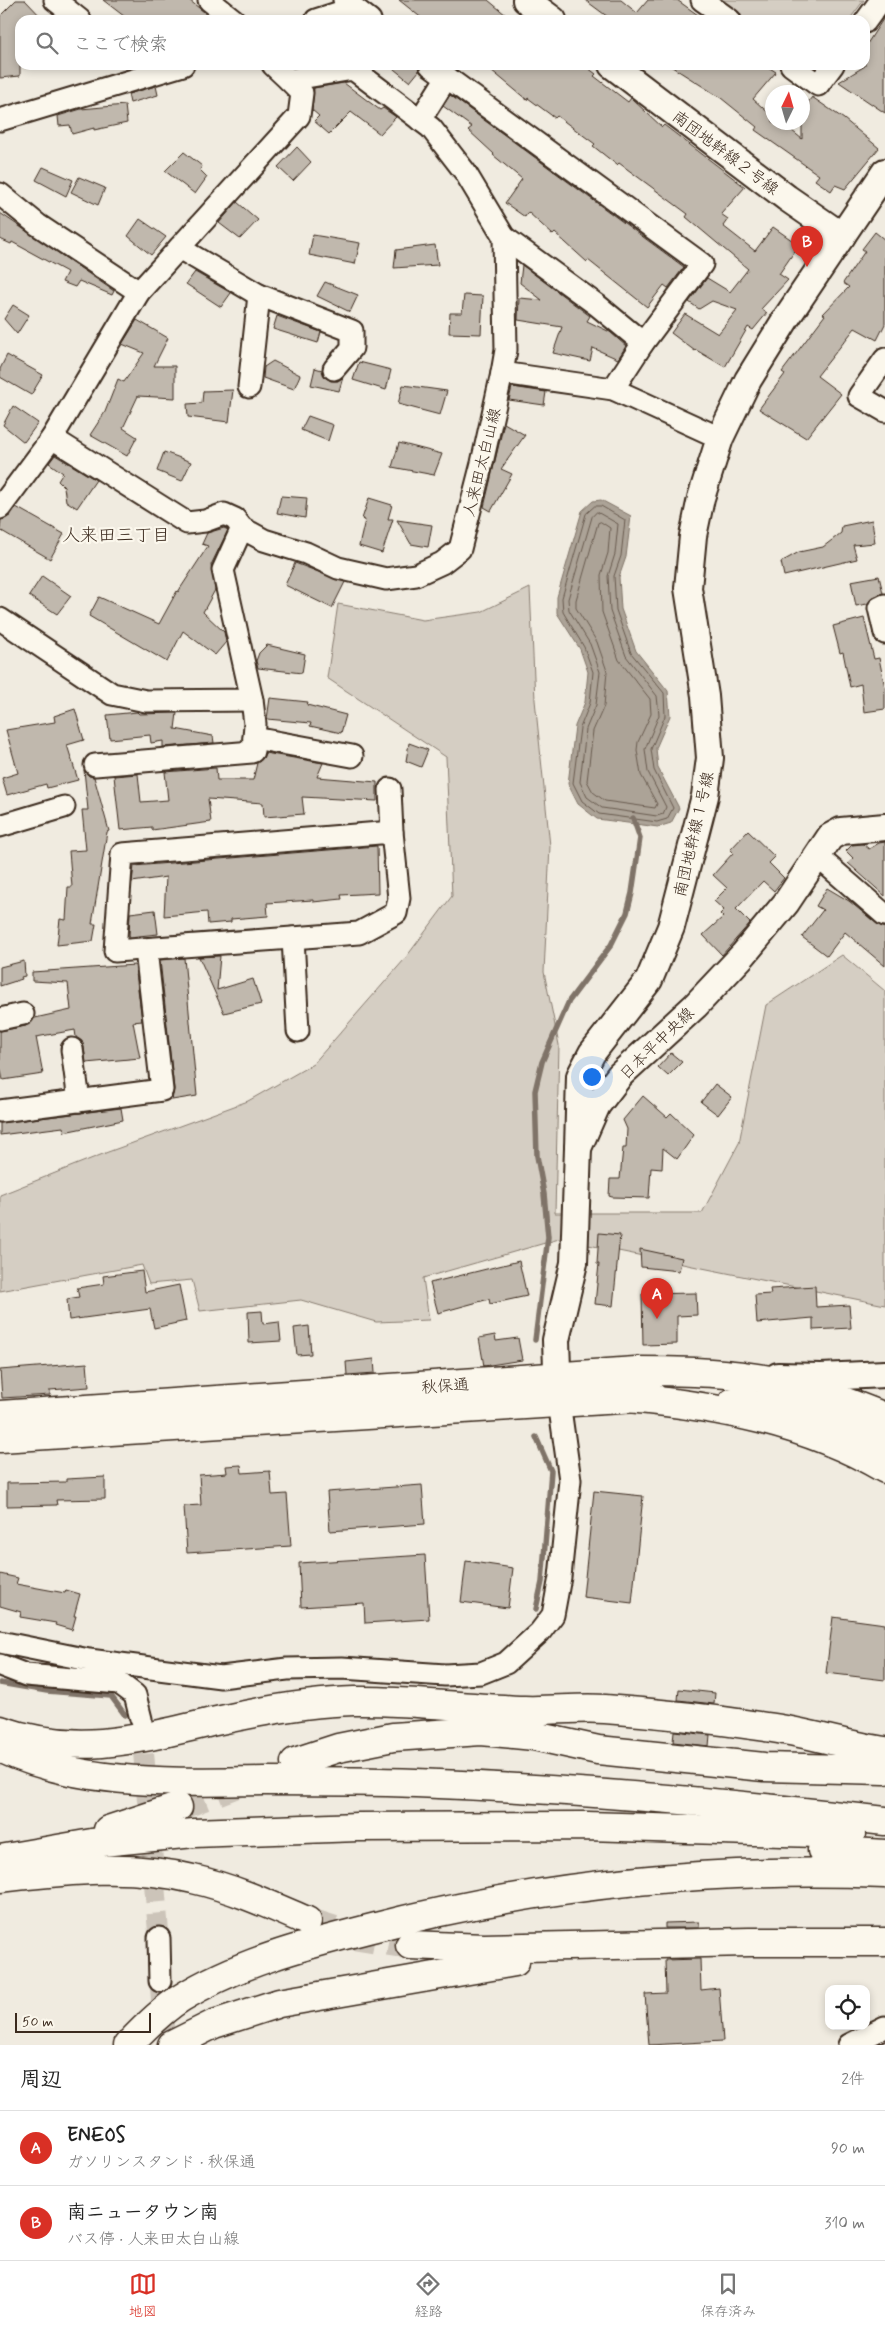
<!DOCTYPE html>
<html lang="ja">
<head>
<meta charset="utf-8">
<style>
	:root { --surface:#fff; --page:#f6f6f6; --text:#222; --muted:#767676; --line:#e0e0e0; --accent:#d93025 }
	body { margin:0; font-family:Mynerve,"Klee One",sans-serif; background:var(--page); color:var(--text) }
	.controls { position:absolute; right:15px; bottom:15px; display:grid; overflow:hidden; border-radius:10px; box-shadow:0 2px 8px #0003 }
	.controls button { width:45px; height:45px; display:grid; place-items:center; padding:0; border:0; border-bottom:1px solid var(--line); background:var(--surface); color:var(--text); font:25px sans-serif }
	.compass { position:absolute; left:765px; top:85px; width:45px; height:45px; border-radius:50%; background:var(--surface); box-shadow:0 2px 8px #0003; rotate:5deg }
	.scale { position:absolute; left:15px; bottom:12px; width:136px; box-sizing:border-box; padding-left:5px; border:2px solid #3b2a1e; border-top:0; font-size:14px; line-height:18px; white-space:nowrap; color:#3b2a1e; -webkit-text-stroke:4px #fbf7ec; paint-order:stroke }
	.you { position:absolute; left:591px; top:1076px; width:18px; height:18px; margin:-12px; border:4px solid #fff; border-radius:50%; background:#1a73e8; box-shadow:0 0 0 8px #1a73e833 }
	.badge { display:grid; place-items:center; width:32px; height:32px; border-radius:50%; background:var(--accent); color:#fff; font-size:16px; font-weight:700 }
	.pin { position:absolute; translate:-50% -41px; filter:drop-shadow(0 1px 2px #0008) }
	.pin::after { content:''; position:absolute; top:26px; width:18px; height:15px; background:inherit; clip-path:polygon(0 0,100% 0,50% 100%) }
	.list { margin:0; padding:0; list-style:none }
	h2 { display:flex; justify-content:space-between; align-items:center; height:65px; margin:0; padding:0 20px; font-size:21px }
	h2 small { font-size:16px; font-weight:400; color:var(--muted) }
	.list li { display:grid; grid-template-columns:32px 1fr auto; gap:15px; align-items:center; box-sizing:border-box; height:75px; padding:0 20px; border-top:1px solid var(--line) }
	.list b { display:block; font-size:19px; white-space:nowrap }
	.list p { margin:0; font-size:16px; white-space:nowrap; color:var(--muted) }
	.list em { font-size:16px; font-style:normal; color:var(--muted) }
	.icon { flex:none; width:28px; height:28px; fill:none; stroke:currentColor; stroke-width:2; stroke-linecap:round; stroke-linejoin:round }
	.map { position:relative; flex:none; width:885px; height:2045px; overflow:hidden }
	.search { position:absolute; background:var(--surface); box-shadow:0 2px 8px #0003; left:15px; right:15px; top:15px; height:55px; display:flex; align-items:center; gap:12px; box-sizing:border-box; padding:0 18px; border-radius:15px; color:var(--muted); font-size:19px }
	.sheet { height:215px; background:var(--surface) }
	nav { display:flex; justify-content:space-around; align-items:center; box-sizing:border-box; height:70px; border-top:1px solid var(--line); background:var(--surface); font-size:14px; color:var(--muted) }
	nav a { display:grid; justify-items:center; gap:2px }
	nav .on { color:var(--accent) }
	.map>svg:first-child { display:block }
	.green { fill:#d5cec3; stroke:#887c70 }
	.water { fill:#aca397; stroke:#7f7367 }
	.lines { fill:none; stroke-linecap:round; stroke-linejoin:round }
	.shore { stroke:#685a4e; stroke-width:1 }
	.stream { stroke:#7f7367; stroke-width:5.5 }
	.building { fill:#c0b8ad; stroke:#3b2a1e }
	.minor-tunnel { stroke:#ccc4b9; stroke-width:21; stroke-dasharray:21 11; stroke-linecap:butt }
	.motorway-tunnel { stroke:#ccc4b9; stroke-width:28; stroke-dasharray:28 14; stroke-linecap:butt }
	.minor-casing { stroke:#3b2a1e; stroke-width:25 }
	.tertiary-casing { stroke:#3b2a1e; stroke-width:30 }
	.trunk-casing { stroke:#3b2a1e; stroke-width:31 }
	.motorway-casing { stroke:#3b2a1e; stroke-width:31 }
	.minor { stroke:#fbf7ec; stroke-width:21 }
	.tertiary { stroke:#fbf7ec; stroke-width:26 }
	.trunk { stroke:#fbf7ec; stroke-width:28 }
	.motorway { stroke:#fbf7ec; stroke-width:28 }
	.labels { text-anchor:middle; stroke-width:4.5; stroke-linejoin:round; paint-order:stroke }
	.street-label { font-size:16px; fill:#3b2a1e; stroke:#fbf7ec }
	.neighbourhood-label { font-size:18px; fill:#3b2a1e; stroke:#fbf7ec }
</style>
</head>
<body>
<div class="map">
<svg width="885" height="2045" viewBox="0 0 885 2045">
	<rect width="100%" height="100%" fill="#f0ebe0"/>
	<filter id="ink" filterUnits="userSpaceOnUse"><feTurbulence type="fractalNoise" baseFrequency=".02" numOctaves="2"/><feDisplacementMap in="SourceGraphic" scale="10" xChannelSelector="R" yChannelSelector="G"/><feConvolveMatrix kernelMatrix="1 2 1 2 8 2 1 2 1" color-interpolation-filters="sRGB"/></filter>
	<g filter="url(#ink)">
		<!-- green -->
		<g class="green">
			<polygon points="716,0 864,0 849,20 745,20"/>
			<polygon points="530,588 535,700 550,846 544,972 559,1045 555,1213 702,1213 739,1143 766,1005 842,955 885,991 885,1305 559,1239 423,1278 429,1320 376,1322 301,1300 200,1311 192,1280 149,1284 142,1265 0,1291 0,1195 108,1152 248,1101 313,1064 404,960 452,896 446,757 327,678 338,604 423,620 481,612"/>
		</g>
		<!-- water -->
		<polygon class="water" points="601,500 631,516 626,557 619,577 621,609 636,651 668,691 670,716 656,748 658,768 679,808 671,823 658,827 597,819 578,804 568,784 575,726 585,702 588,672 580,649 557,613 557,597 582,511 593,501"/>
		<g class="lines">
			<!-- shore -->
			<g class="shore">
				<polygon points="595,506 601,506 625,520 621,556 614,576 616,610 631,653 664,693 665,716 651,749 654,770 673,808 667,819 657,822 599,814 582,801 573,783 580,728 590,703 593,672 584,647 563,612 562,598 586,514"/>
				<polygon points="597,512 618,524 615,554 608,576 610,611 626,656 657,696 659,715 645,749 648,772 666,807 663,814 657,816 602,808 587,797 580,782 586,729 596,705 600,672 590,644 569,610 568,599 592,517"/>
				<polygon points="601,522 610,528 608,553 601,575 602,612 619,660 650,699 651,714 638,742 637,750 641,775 657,804 655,808 605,801 593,792 587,781 593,731 604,706 607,671 597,642 576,608 576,600 598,523"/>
			</g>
			<!-- stream -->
			<g class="stream">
				<polyline points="535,1340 548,1237 544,1194 537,1156 535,1091 542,1062 569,1001 611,945 627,913 632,893 640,838 633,818"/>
				<polyline points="536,1609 542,1582 551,1471 536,1437"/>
				<polyline points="0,1683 47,1691 111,1696 125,1715"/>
			</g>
		</g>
		<!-- building -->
		<g class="building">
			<polygon points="16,0 25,0 44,20 20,20 20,76 0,78 0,16"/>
			<polygon points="103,0 189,0 214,20 129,20"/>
			<polygon points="399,0 488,0 512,20 424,20"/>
			<polygon points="585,0 621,0 637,13 648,0 677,0 705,20 612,20"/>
			<polygon points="885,16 885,113 839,82 865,66 865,47"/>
			<polygon points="389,65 418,65 419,71 410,82"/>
			<polygon points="485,65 584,65 596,74 594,76 628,102 631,98 662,127 664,125 745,187 721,214 728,219 723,226 755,251 773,227 799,245 779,274 788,280 761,309 767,313 753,330 748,327 725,367 696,350 695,351 671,333 685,314 718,334 737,310 712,301 699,309 689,302 707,278 730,292 748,269 686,217 688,214 619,163 617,165 593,146 595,144 557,116 555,118 528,98 527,100"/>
			<polygon points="669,65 765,65 776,72 753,99 772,116 772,122 781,122 802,139 802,110 812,97 844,119 879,148 845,189 835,185 831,191 815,180 819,175 755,130 757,127 721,98"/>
			<polygon points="344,83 380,110 383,108 396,117 380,134 351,112 329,134 314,121 319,116 312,110 314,88"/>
			<polygon points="156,86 158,95 130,103 128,94"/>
			<polygon points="450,95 684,267 668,288 664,285 647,307 588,260 587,262 555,233 553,235 528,212 525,217 505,203 522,179 493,155 494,154 468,130 472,127 443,106"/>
			<polygon points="125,105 127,123 94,130 94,128 72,134 70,125 59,126 58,116 81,109"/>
			<polygon points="297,147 311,162 293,181 278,167"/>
			<polygon points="184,152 202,166 200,170 207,177 195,194 165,171"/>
			<polygon points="43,167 73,180 66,196 36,180"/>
			<polygon points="79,177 105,188 98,205 71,192"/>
			<polygon points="237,202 258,220 240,239 219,223"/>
			<polygon points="0,213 114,291 112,295 79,281 75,287 62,282 67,272 12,242 11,244 0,239"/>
			<polygon points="140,219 166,237 151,255 128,236"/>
			<polygon points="875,232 885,240 885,324 877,340 855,328 817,376 841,394 806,438 759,409 785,374 782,372 825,315 823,314 849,287 843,283 865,251 862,249"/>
			<polygon points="313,235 360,243 355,264 309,255"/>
			<polygon points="435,245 438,265 394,268 396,250"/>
			<polygon points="522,265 590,316 587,321 610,332 626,346 618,359 593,348 590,361 553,353 562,327 518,320 519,298 542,300 520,283"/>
			<polygon points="195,272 231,293 221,307 186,284"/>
			<polygon points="325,282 358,295 350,312 317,296"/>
			<polygon points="464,295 483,296 481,334 449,333 450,313 462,313"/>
			<polygon points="13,305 29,315 17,334 4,319"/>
			<polygon points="277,316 321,332 318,343 273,329"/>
			<polygon points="137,320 168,338 154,366 175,366 175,398 138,396 123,428 137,437 127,456 90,435 105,412 118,379 124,382 144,353 122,344"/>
			<polygon points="7,355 43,375 31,395 0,377 0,369"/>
			<polygon points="273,361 300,375 294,389 263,378 264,367"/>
			<polygon points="359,362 391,370 386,390 353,380"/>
			<polygon points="315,368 322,370 326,378 331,381 338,381 343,377 339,391 311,385"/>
			<polygon points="403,385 447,391 440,415 398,404"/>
			<polygon points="512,387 546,392 544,405 509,400"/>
			<polygon points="233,390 229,422 188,417 187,404 202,403 203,391"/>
			<polygon points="13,406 38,423 24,442 3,425"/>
			<polygon points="308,416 333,425 328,441 301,430"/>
			<polygon points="504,423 525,435 501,469 512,474 491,511 484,507"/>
			<polygon points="399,443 442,454 434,475 392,467"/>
			<polygon points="164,452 191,462 182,481 157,471"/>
			<polygon points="55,455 96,480 77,508 66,501 64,487 58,481 63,473 49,463"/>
			<polygon points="281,496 307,498 305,518 277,513"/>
			<polygon points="369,498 392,505 388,519 393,519 382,553 359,546 365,520 362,519"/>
			<polygon points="16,507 64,534 50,559 0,530 1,520 10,516"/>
			<polygon points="397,520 432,525 428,547 411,544"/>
			<polygon points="872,520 875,543 853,545 857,559 784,576 781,562 799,552 823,547 841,533 842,526"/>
			<polygon points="224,528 228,530 211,565 215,590 203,612 224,632 226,642 215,655 183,631 167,662 89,616 99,597 159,624 177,591 178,592 208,546 202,544 207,533"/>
			<polygon points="295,563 345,582 332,608 285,585"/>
			<polygon points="42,576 71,596 57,614 29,596"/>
			<polygon points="879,576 883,593 873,597 867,604 856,606 851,581"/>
			<polygon points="864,618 874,659 879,658 885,688 885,709 864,712 861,684 850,687 843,652 840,653 833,626"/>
			<polygon points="267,645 305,654 302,673 258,668 256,661 259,653"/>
			<polygon points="270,698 308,702 307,705 346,715 341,733 310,726 311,723 267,719"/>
			<polygon points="75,709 84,740 67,745 78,780 47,788 46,784 7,795 2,778 18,773 6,730 55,722 54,716"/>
			<polygon points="137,712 139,714 177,713 175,729 213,736 214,743 163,747 163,741 151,743 150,735 110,739 107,715"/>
			<polygon points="409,743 428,750 421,767 406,761"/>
			<polygon points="265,753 323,763 317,777 377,782 377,801 302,797 304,814 264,817 263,803 208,799 211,822 152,830 152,827 120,830 114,776 138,774 141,802 168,800 165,772 216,768 217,780 253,780 257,763 263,758"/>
			<polygon points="84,770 89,776 94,777 109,831 107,832 92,924 96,924 93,941 57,945 60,919 66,920 68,887 72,887 69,851 86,850 82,810 88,810"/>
			<polygon points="748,831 775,857 769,863 784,878 774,891 763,881 736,909 750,923 722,955 703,935 723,917 720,914 724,910 714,901 727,888 713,875 733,853 730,850"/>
			<polygon points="885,842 885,896 848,863 853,858 846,851 852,845 863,844 869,849 879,843"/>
			<polygon points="377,846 378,893 341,895 342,899 313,902 313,900 267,903 268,916 231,919 231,922 208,924 207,912 164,916 166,877 132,882 134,866"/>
			<polygon points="827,888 849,901 877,924 885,928 885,966 845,932 827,956 802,937 823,910 816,906"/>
			<polygon points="155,910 158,934 129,937 130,913"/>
			<polygon points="220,956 217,990 253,979 261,1004 224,1013 199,957"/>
			<polygon points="184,958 197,1096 172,1100 174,1089 160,960"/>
			<polygon points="24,961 25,976 21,977 22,979 0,986 0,967"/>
			<polygon points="135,965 142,1021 133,1022 140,1058 86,1063 84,1047 82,1041 76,1037 75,1030 36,1037 43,1074 3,1080 0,1066 0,1031 26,1026 35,1018 71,1010 68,983 32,981 32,972"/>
			<polygon points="671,1053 682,1062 668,1076 658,1067"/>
			<polygon points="715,1084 732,1097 718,1115 701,1102"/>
			<polygon points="643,1096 667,1117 671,1113 694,1135 677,1159 663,1148 662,1169 651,1168 649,1198 612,1197 609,1196 610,1179 620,1179 623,1148 626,1148 627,1129 623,1120"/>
			<polygon points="121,1108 123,1120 64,1132 63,1127 0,1135 0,1123"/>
			<polygon points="599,1233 620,1235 613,1306 595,1304 599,1264 597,1264"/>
			<polygon points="640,1249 682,1258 679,1271 641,1267"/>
			<polygon points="519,1261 527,1296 490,1304 489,1299 438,1313 430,1283"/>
			<polygon points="142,1271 145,1292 179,1285 186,1321 154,1328 150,1309 69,1320 67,1299 79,1297 77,1288 104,1284 103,1276"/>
			<polygon points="815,1286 816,1307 849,1305 851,1328 813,1330 813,1318 757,1323 755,1295 771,1294 770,1289"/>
			<polygon points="696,1293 697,1315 677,1316 677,1344 643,1345 642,1294"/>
			<polygon points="262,1311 263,1324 279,1322 281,1341 249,1343 248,1312"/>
			<polygon points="309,1326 311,1354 297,1355 294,1328"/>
			<polygon points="495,1335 496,1341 518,1338 522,1360 484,1366 479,1338"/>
			<polygon points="374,1359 375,1373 347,1375 346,1362"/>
			<polygon points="87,1363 89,1387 50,1390 50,1395 2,1398 0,1370"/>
			<polygon points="241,1465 242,1473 270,1471 272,1495 287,1494 291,1546 187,1553 184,1506 201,1505 199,1475 227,1473 226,1466"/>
			<polygon points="105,1477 105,1499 56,1500 57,1505 7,1506 7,1483 66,1482 66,1479"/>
			<polygon points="422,1485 425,1524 330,1531 327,1492"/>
			<polygon points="594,1491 643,1496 632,1603 583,1597"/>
			<polygon points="425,1555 429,1619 365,1623 364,1603 301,1607 299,1563"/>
			<polygon points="466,1561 513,1568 508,1608 461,1602"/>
			<polygon points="0,1574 18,1578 16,1584 65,1593 66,1590 80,1594 74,1616 76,1616 72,1630 55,1625 56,1623 20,1617 21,1612 0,1606"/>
			<polygon points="833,1617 885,1624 885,1680 826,1673"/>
			<polygon points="679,1689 715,1693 714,1704 678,1700"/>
			<polygon points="674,1731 710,1735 709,1746 673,1742"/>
			<polygon points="699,1922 699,1928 665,1928 665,1923"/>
			<polygon points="700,1959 701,1990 719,1988 723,2041 649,2045 645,1994 666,1993 665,1960"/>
		</g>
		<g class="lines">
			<!-- minor-tunnel -->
			<g class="minor-tunnel">
				<polyline points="141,1722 159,1938"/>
				<polyline points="160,1981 165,2045"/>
			</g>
			<!-- motorway-tunnel -->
			<g class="motorway-tunnel">
				<polyline points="178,1807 242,1782"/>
				<polyline points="307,1921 353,1936 410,1945"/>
			</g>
			<!-- minor casing -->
			<g class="minor-casing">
				<g id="minor">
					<polyline points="55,0 80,20"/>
					<polyline points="209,0 234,20"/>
					<polyline points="344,0 370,20"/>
					<polyline points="702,0 730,20"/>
					<polyline points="316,20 353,8"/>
					<polyline points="865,22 881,0"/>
					<polyline points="273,65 289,80 353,69 431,128 465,172 504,237 597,305 643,343"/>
					<polyline points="430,65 702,264 643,343 613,389"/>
					<polyline points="791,65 818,85 833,65"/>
					<polyline points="0,120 183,65"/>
					<polyline points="420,120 447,77"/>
					<polyline points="0,194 38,225 139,292"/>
					<polyline points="179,248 259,295 352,331 352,348 334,369"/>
					<polyline points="885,359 859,396 885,411"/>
					<polyline points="502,373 506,350 504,237"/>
					<polyline points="249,387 259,295"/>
					<polyline points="52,438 139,292 299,116 302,93 289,80"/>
					<polyline points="0,508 52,438 187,523 205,521 224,514 235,519 242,528 264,540 306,553 338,568 386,579 416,575 442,563 460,549 482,463 502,373 613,389 720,438"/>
					<polyline points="885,605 879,608 885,633"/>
					<polyline points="0,619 112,694 146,701 252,700 223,570 242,528"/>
					<polyline points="252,700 255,724 253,751"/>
					<polyline points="254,738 352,756"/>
					<polyline points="95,765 252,752"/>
					<polyline points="390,789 392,832"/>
					<polyline points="0,826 64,807"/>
					<polygon points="392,832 399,898 396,913 359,933 115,951 122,854"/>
					<polyline points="817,856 885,915"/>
					<polyline points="293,938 298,1031"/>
					<polyline points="0,1019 23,1014"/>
					<polyline points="72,1049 79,1101"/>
					<polyline points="0,1111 162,1090 146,950"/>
					<polyline points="0,1642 89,1660 221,1677 287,1669 342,1668 445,1675 481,1673 506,1663 540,1632 553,1615 560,1577 570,1480 559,1402"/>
					<polyline points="0,1665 26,1675 119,1683 135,1695 141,1719"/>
					<polyline points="159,1938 160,1981"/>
					<polyline points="849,2045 885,2027"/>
				</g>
			</g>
			<!-- tertiary casing -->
			<g class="tertiary-casing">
				<g id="tertiary">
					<polyline points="526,0 553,20"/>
					<polyline points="612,65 787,198 842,236"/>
					<polyline points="578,1148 580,1076 592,1053 649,980 671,927 705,796 710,758 705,696 688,588 693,536 701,498 720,438 748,380 787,317 885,172"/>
					<polyline points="778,1376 821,1377 885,1374"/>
					<polyline points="558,1397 556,1340 574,1263 578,1148 597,1105 620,1075 695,1006 743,955 786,903 830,837 841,831 885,827"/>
				</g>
			</g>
			<!-- trunk casing -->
			<g class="trunk-casing">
				<g id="trunk">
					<path d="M733,1402C785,1408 837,1422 885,1444"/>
					<path d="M0,1415L636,1371C685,1371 736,1372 784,1383C819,1391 852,1404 885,1417"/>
					<polyline points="0,1438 653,1397"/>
				</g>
			</g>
			<!-- motorway casing -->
			<g class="motorway-casing">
				<g id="motorway">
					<path d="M628,1398C718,1406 807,1423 885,1469"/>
					<path d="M0,1730C77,1757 140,1739 216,1721C261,1711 308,1702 354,1701C411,1700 467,1708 524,1710C551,1711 579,1707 605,1709C659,1713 713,1719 766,1727C806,1732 845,1745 885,1751"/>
					<path d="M0,1748C82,1787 176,1782 264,1781C315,1781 366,1781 416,1783C573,1789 729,1803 885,1821"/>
					<polyline points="295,1762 338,1748 393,1737 481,1731 534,1736 598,1750 764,1767 885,1770"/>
					<polyline points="108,1830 178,1807"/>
					<polyline points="822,1850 885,1854"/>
					<polyline points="0,1859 92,1843 194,1833 358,1827 587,1826 851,1834"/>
					<path d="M0,1878C64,1871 130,1863 193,1879C233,1888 270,1905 307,1921"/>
					<polyline points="410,1945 484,1948 749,1942 885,1942"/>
					<path d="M128,2045C144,2028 162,2010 181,1998C237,1963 305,1945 368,1929C537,1885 710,1867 885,1874"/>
					<polyline points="172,2045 214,2024 279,2003 515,1962"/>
				</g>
			</g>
			<!-- minor -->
			<use href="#minor" class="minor"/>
			<!-- tertiary -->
			<use href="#tertiary" class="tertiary"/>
			<!-- trunk -->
			<use href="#trunk" class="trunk"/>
			<!-- motorway -->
			<use href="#motorway" class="motorway"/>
		</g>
	</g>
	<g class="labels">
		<!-- street labels -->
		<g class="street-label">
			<text transform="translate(726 152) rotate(37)" y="6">南団地幹線２号線</text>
			<text transform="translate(481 462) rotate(-76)" y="6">人来田太白山線</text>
			<text transform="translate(693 834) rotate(-77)" y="6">南団地幹線１号線</text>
			<text transform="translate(656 1043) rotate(-44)" y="6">日本平中央線</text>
			<text transform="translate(445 1385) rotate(-4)" y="6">秋保通</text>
		</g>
		<!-- neighbourhood labels -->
		<g class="neighbourhood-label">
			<text x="116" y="541">人来田三丁目</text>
		</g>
	</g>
</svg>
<div class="controls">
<button><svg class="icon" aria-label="locate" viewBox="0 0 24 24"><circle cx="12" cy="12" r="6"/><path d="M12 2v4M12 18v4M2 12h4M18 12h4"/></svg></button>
</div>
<svg class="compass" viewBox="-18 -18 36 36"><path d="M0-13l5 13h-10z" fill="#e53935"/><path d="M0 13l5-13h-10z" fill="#767676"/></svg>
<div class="scale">50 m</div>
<div class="you"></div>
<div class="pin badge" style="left:657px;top:1319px">A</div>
<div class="pin badge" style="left:807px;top:267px">B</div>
<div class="search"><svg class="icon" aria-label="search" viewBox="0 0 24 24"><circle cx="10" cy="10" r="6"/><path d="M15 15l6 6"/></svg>ここで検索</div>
</div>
<section class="sheet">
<h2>周辺<small>2件</small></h2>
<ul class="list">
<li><span class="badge">A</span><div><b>ENEOS</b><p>ガソリンスタンド · 秋保通</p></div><em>90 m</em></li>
<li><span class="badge">B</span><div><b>南ニュータウン南</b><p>バス停 · 人来田太白山線</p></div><em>310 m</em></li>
</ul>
</section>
<nav>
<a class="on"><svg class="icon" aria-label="map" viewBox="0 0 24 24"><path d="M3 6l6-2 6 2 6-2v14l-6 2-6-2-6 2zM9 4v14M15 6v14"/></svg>地図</a>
<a><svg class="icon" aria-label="directions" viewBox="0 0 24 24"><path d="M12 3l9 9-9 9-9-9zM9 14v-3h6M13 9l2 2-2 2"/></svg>経路</a>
<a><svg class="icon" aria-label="saved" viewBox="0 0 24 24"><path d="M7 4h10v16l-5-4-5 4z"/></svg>保存済み</a>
</nav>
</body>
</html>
